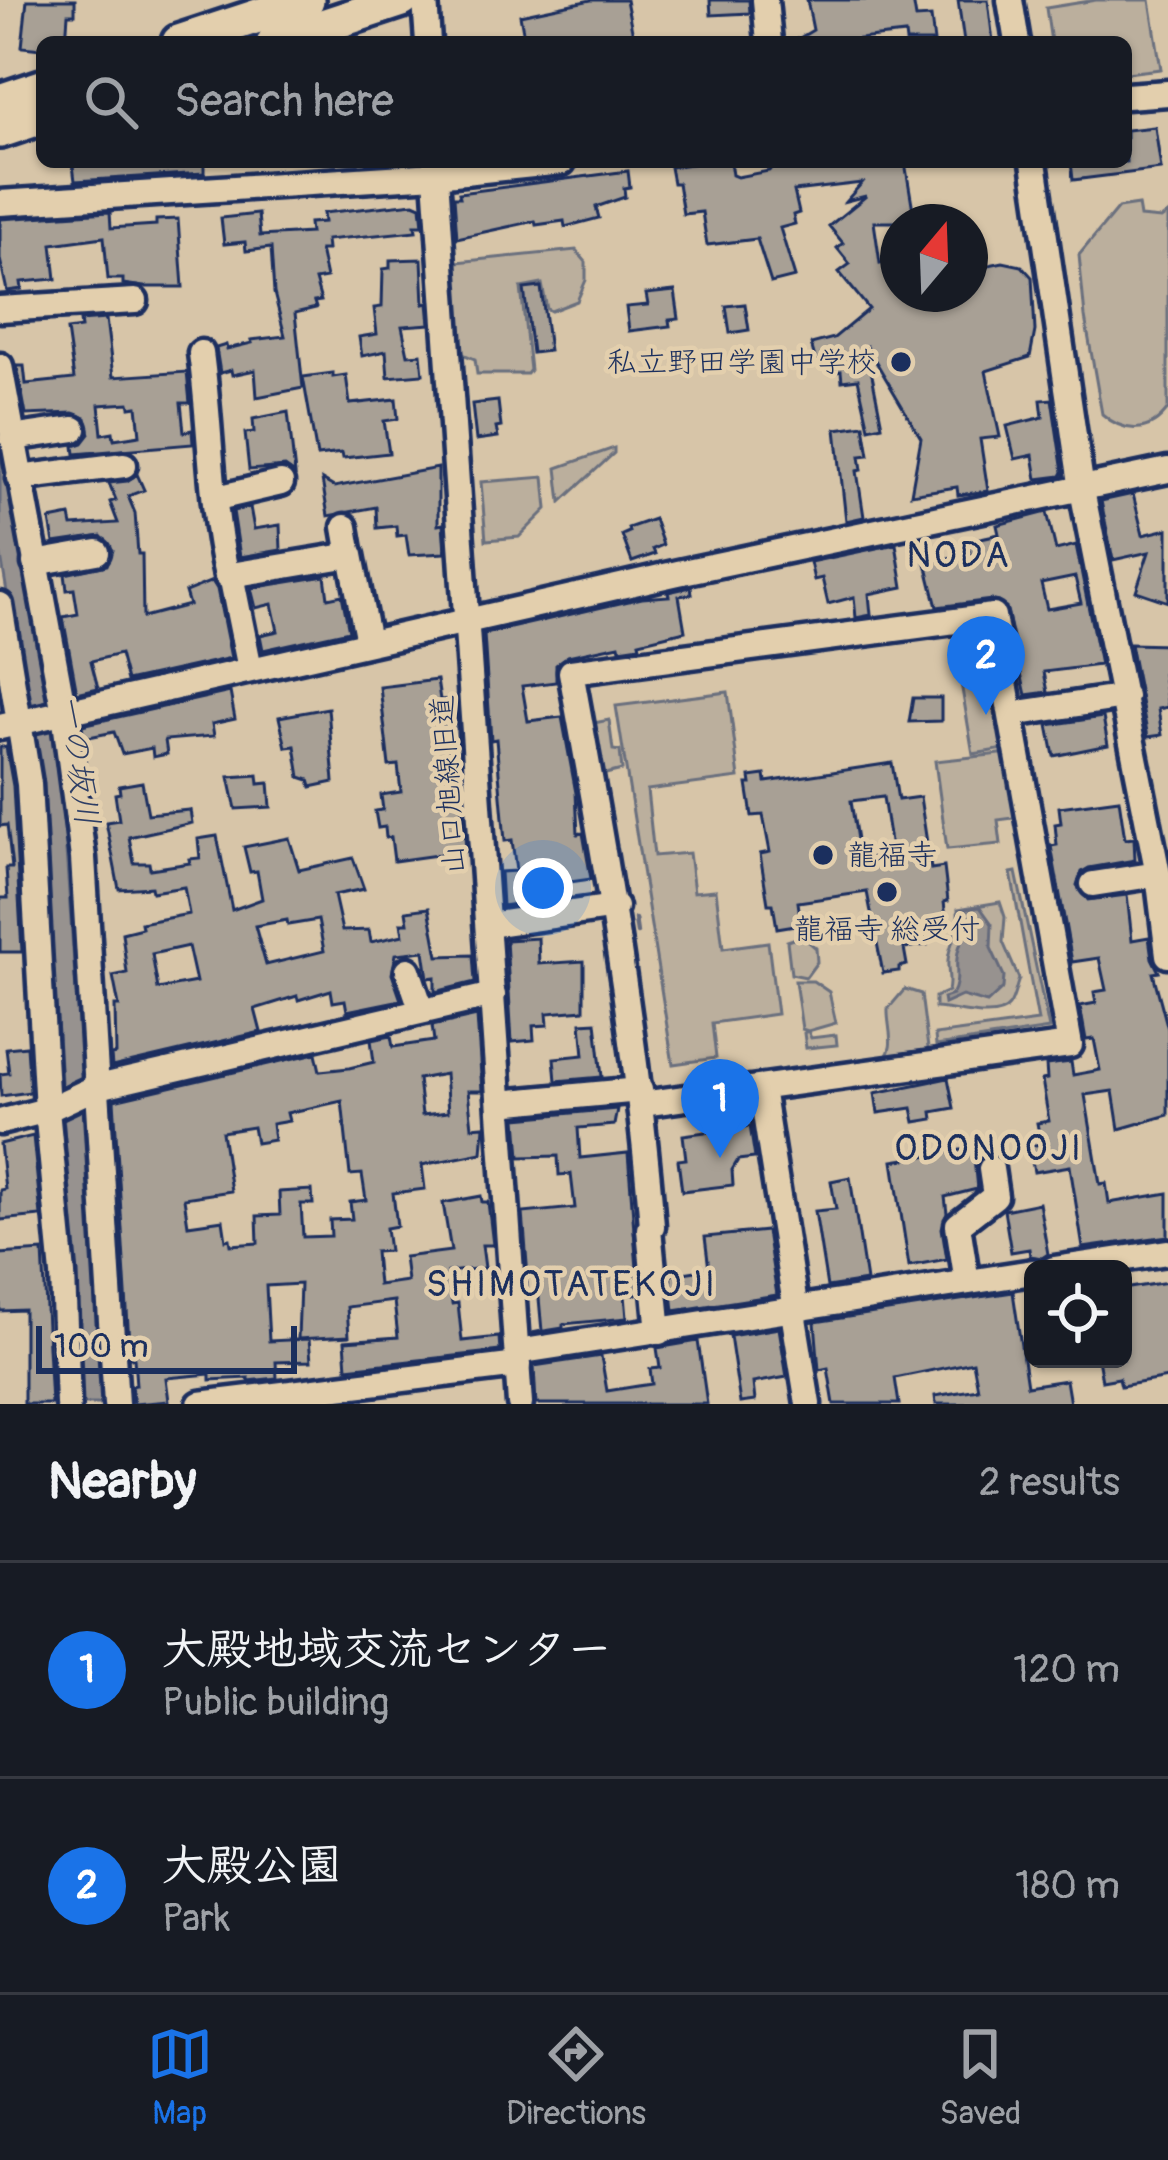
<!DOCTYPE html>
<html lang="en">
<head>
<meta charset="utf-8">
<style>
	:root { --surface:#171b24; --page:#20242c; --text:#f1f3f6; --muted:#9ea1a6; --line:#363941; --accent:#1a73e8 }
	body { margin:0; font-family:Pangolin,"Klee One",sans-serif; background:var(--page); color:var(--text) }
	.controls { position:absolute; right:36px; bottom:36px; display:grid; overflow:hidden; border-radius:18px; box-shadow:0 3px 9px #0004 }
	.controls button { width:108px; height:108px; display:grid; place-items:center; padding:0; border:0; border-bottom:3px solid var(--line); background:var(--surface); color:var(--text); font:60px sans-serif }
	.compass { position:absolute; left:880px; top:204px; width:108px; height:108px; border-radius:50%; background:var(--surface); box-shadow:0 3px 9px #0004; rotate:19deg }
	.scale { position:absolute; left:36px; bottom:30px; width:261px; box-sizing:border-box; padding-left:12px; border:6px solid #1b2f5e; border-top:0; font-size:33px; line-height:42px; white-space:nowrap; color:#1b2f5e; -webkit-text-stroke:9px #e3cfad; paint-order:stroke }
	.you { position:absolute; left:543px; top:888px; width:42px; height:42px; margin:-30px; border:9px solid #fff; border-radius:50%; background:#1a73e8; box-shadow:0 0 0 18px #1a73e833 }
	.badge { display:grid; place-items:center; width:78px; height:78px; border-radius:50%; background:var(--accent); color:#fff; font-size:39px; font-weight:700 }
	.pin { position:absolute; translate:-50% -99px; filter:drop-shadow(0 3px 6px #0008) }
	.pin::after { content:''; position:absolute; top:63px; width:42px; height:36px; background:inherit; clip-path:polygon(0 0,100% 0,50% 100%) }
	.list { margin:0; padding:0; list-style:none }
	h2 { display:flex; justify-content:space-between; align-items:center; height:156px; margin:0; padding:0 48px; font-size:51px }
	h2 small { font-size:39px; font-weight:400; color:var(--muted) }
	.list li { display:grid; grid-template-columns:78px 1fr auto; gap:36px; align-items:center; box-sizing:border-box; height:216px; padding:0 48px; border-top:3px solid var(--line) }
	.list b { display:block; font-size:45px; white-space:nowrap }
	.list p { margin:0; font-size:39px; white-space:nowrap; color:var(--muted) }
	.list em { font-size:39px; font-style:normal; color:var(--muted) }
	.icon { flex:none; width:66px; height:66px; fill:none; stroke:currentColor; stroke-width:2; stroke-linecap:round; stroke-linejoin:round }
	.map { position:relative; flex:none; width:1168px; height:1404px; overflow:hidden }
	.search { position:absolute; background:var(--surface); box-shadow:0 3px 9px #0004; left:36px; right:36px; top:36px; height:132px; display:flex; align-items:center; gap:30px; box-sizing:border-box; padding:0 42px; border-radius:18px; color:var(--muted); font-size:45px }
	.sheet { height:588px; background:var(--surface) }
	nav { display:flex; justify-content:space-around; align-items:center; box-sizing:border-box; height:168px; border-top:3px solid var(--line); background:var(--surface); font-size:33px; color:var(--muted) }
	nav a { display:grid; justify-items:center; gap:6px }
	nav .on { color:var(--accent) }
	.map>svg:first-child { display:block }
	.green { fill:#bbaf9d; stroke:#6b6f7e; stroke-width:3 }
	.water { fill:#97928f; stroke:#656a7b; stroke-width:3 }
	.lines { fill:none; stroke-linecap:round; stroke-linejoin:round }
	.stream { stroke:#656a7b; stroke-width:4.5 }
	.building { fill:#a8a095; stroke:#1b2f5e; stroke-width:3; fill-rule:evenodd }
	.minor-casing { stroke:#1b2f5e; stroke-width:33 }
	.highway-casing { stroke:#1b2f5e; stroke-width:42 }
	.minor { stroke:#e3cfad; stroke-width:24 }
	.highway { stroke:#e3cfad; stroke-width:33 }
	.poi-dot { fill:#1b2f5e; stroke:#e3cfad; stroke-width:4.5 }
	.labels { text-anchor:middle; stroke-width:9; stroke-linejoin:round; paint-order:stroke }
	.poi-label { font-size:30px; fill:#1b2f5e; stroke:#e3cfad; text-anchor:end }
	.street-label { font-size:30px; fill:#1b2f5e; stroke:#e3cfad }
	.water-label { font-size:33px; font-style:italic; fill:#2e3e65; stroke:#e3cfad }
	.quarter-label { font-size:36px; letter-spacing:3px; fill:#1b2f5e; stroke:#e3cfad }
</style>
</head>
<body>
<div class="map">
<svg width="1168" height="1404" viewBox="0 0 1168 1404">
	<rect width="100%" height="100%" fill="#d7c5a8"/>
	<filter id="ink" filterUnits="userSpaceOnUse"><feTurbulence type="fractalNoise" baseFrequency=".00833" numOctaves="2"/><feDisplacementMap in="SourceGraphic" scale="24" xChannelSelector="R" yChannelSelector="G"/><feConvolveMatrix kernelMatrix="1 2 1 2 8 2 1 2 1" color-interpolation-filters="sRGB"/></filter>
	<g filter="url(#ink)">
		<!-- green -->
		<g class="green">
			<polygon points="1096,0 1150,0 1161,69 1126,73 1126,42 1051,42 1046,8"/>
			<path d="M1138,205L1140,217L1161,219L1168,214V409C1150,434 1125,434 1102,414L1085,317L1079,255L1118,208Z"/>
			<polygon points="576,250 586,262 586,280 577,301 551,311 547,309 542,284 521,288 530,370 527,374 477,374 475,359 458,352 453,267 457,262"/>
			<polygon points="614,448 614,453 561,502 557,468"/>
			<polygon points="544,477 547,509 519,537 486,540 481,482"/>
			<polygon points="999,677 1011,748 973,754 961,683"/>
			<polygon points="728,692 739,778 647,790 654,856 689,853 694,892 716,890 723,948 768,942 777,1014 712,1023 716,1058 673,1064 616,706"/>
			<polygon points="609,720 613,750 620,751 622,770 602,775 594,723"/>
			<polygon points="1010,753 1021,817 998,820 1001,844 947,849 935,761"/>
			<polygon points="1016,872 1049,1029 936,1046 935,1035 1038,1021 1011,873"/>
			<path d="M1000,902L1005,917L1003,942L1019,979C1016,986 1014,1000 1009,1006C996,1023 954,1008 935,1008V997L948,991C951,979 947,971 948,960C950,939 960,935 958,909Z"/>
			<polygon points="802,936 816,948 817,962 806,977 791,974 787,941"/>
			<polygon points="795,981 813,981 829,992 836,1023 808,1031 811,1038 836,1035 837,1045 806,1048 804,1033 808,1031 802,1029"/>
			<path d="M905,989L921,994L929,1056L879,1064C899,1049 887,1029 888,1009Z"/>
		</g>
		<!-- water -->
		<g class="water">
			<polygon points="0,441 33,612 63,809 99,1314 101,1404 79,1404 74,1276 43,810 0,550"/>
			<path d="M980,907L992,924L991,948L1004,976L1003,988L987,1003L962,996L944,1004L943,998L952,995C961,979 954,968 958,952C962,935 969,928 961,910Z"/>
		</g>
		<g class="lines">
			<!-- stream -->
			<polyline class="stream" points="635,919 637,933"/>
		</g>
		<!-- building -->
		<g class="building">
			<polygon points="27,0 75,0 75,14 68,14 66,42 42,42 42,49 22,47"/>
			<polygon points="591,0 626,0 633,35 601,42 525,42 520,15"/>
			<polygon points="710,0 749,0 750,13 711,15"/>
			<polygon points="807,0 913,0 916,18 931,17 934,42 906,42 905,34 859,39 860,42 793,42 813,30"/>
			<polygon points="958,0 988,0 993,42 964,42"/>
			<polygon points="1155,127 1161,169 1073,180 1071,162 1126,162 1126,130"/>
			<polygon points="93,162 204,162 204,173 75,181 73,165"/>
			<polygon points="705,162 730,162 732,175 737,177 769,171 772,167 767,162 905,162 915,222 874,222 880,263 898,261 898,294 970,294 970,269 1003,262 1022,266 1032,277 1035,331 1030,357 986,371 1000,437 980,439 988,491 958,495 957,487 911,494 921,438 866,345 882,425 869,428 858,379 842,381 841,371 836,372 833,357 816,362 811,344 834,338 869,309 839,272 850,264 837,248 843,243 829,226 866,196 846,201 862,183 794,191 799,213 793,215 795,224 780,228 795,277 771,283 757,239 707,245 702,212 683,214 678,183 673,183 670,167"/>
			<polygon points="628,171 630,187 624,188 625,197 596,207 599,218 565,227 564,221 536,225 535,221 457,238 454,197 460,197 459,193"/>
			<polygon points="414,203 421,206 423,225 415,225 416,231 326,240 327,250 320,250 326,278 315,280 321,301 314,302 316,308 295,313 303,388 257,397 255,370 232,375 231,370 220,373 216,348 226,345 227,349 252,343 251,340 285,336 274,293 271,248 246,251 245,242 224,244 221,218 258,214 260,236 310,233 309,223 324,222 323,213"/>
			<polygon points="110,212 111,228 156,225 156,220 178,219 183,287 144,287 123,284 123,279 108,279 104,237 52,244 56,279 21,282 22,289 7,291 0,259 0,219"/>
			<polygon points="422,259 424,304 428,303 430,324 402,326 408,355 421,354 423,374 388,377 386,351 362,356 359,337 377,334 374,308 382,307 383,269 390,268 390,260"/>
			<polygon points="541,287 549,351 532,353 524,289"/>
			<polygon points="675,291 679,319 669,320 670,326 629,331 626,307 648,305 646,294"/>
			<polygon points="745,304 749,330 730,333 726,306"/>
			<path d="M106,319L113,377L187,372L190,403H181L184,432L192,430L193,444L75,454L74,446L83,443L90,434L86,418L73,413L26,415L17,366H24L26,384L74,379L67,330L81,328L80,321ZM129,403L130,407L137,406L140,435L114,439L113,432L102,434L99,405Z"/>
			<polygon points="333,373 333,377 346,375 350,404 396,399 398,419 384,421 389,453 343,458 342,453 317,456 303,377"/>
			<polygon points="1052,399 1063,472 1061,476 1037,479 1033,455 1015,459 1007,426 1043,417 1041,400"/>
			<polygon points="498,401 501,427 496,428 498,437 476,440 472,404"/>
			<polygon points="288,412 295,474 285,467 249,470 245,433 254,432 253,419"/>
			<polygon points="864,425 869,455 860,456 862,470 857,471 864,517 846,521 836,429"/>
			<polygon points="438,468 438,525 443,524 445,553 409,555 406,535 397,536 396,526 377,528 376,507 328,516 322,480 334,487"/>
			<polygon points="137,474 144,490 128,496 135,513 138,554 142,554 143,617 189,605 185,592 212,581 217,589 231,658 127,681 120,654 91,661 98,688 77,693 63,617 78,614 74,589 67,590 65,574 107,565 113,550 101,536 54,543 50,520 70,516 72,526 118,523 110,502 116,500 109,483 127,481"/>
			<polygon points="1133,494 1143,535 1168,529 1168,602 1136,591 1149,552 1113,560 1101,501"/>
			<polygon points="250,507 254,529 280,525 281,550 240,557 233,511"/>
			<path d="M1047,512L1056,550L1076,545L1100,665L1044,672L1048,692L1026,695L1006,607L991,600L937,607L926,563L970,553L967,541L999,534L997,525ZM1075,577L1081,603L1047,609L1041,584Z"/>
			<polygon points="654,519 663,545 653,549 655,554 632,562 622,535 629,532 628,528"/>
			<polygon points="896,544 903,587 869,594 871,615 856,618 854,597 828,604 822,578 814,580 810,562"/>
			<polygon points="325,576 328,598 342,595 349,631 263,650 260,635 278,631 272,604 256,608 251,588"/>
			<polygon points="691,587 692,594 679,596 685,631 639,642 640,646 620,649 619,645 568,656 556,665 556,682 522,686 528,721 562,717 576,793 578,834 583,833 591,879 556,884 558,898 502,906 500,872 516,871 512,840 505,841 496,739 491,740 484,634 642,598 669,596 668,592"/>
			<polygon points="1130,644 1168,645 1168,676 1163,675 1168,707 1158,709 1162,735 1148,737"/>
			<polygon points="437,680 440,700 455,699 458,743 447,745 453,790 457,790 464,820 466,851 394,861 391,837 386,838 385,827 378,828 375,811 383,810 381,795 401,792 398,765 389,766 380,687"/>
			<polygon points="230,692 235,719 212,724 214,736 165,740 167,754 153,757 152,748 122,754 114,732 84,738 82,725"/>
			<polygon points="913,698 941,698 941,721 909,722"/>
			<polygon points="328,708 334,782 311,787 309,780 300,777 295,746 286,747 279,717"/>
			<polygon points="1103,717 1108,745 1054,756 1048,725"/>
			<polygon points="0,747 6,747 13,786 22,952 0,952 0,898 8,898 6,868 12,868 7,825 0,826"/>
			<path d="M892,763L898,800L920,797L931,869L944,867L948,901L944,902L947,926L925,928L927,945L904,948L907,965L899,967V971L883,973L867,892L798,902L801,924L777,928L773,904H768L760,854L770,852L763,815L752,816L747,784H751L750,777L765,775L766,782ZM883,797L892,855L860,859L851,801Z"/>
			<polygon points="258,775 259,784 269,783 271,807 236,809 229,777"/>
			<path d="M142,782L148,814L190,810L192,823L129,837L134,863H149L150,869L190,863L189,859L200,858L198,839L217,836L232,910L262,899L257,871L250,872L244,847L289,838L299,870L353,858L364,889L334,895L342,931L369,930L371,942L403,935L401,923H408L406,911L429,908L438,956L473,955L475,982L435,992V977L428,978L424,951L396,954L392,974L401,1000L347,1011L345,1000L333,1002L331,990L298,1000L297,996L255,1009L261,1032L112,1067L111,1055L116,1054L115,1006H119L113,976L127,973L122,933L142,928L141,923L189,914L184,887L152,892L151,887L119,889L106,822L119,820L115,794L120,793L119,786ZM287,920L288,925L318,920L324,951L266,965L255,926ZM188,946L196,982L158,989L152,954Z"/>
			<polygon points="1119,799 1125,839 1134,838 1135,860 1089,868 1082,872 1077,885 1088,900 1127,895 1132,940 1149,937 1152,958 1159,972 1153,973 1168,1029 1168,1115 1119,1129 1113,1091 1085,1095 1100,1184 1106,1183 1109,1203 1168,1193 1168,1236 1083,1248 1070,1166 1034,1172 1029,1146 1041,1144 1037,1123 1049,1121 1042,1080 1047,1079 1046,1065 1071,1062 1073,1075 1100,1070 1094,1039 1086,1040 1080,1006 1096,1003 1094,992 1106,990 1099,958 1072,962 1051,846 1057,845 1055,824 1061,823 1059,807"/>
			<polygon points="538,938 539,964 584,961 584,1010 547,1013 548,1025 533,1026 534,1040 512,1042 506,940"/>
			<path d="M477,1016L482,1091H468L472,1127L484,1126L482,1153L422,1165L425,1189L393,1193L397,1226L386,1228L389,1251L375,1252L378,1285L407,1281L404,1257L451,1251L443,1203L481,1196L482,1202H488L493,1245H482L485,1268L448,1272L452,1304L458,1303L462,1341L499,1337L500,1351L347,1368L345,1341L398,1337L394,1301L347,1307L349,1336L298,1339L300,1284L266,1286L269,1341L309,1339L311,1361L276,1362L277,1378L249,1381V1378L210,1380V1374L166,1378L169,1401L134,1404L131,1386L136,1385L134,1358H130L114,1100L316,1053L320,1071L349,1068L374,1062L371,1040L391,1036L393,1047L434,1041L432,1026ZM445,1074L448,1112L422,1115L418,1079ZM342,1101L350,1175L362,1174L366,1200L350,1202L352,1219L330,1220L331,1236L303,1237L301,1204H313L312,1190L279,1192L280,1215L257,1216L258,1243L231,1245L230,1239L226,1240L223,1220L188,1225L184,1198L231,1191L222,1132L253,1127L256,1143L274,1140L272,1124L289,1121L287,1113Z"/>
			<polygon points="596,1022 602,1077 556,1081 554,1058 584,1055 581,1023"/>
			<polygon points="27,1046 30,1092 1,1096 0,1074 9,1073 6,1048"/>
			<polygon points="948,1078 954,1108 932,1112 933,1119 915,1122 912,1108 878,1113 875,1093"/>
			<polygon points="617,1109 614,1125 578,1128 580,1158 628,1153 639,1294 625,1295 627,1318 563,1324 563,1328 532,1333 542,1331 537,1276 528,1277 523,1213 575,1208 571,1174 559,1175 558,1156 520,1157 517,1118"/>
			<polygon points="750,1126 755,1158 738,1160 732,1170 733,1185 682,1191 678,1160 686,1159 683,1135"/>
			<polygon points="33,1136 41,1216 0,1220 0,1190 5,1189 0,1144"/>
			<polygon points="973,1148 977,1189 945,1197 947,1213 942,1228 947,1259 909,1266 893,1161"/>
			<polygon points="850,1177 866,1281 827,1287 815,1211 836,1209 831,1181"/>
			<polygon points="1039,1203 1048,1254 1042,1258 1030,1256 1029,1249 1011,1252 1004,1210"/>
			<polygon points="767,1231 777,1295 674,1311 670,1275 709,1269 705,1237"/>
			<polygon points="43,1251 51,1404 24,1404 24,1310 0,1311 0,1254"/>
			<polygon points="1168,1282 1168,1378 1121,1386 1119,1378 1102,1381 1098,1359 1123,1359 1123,1289"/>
			<polygon points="1013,1292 1027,1386 1066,1380 1070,1404 936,1404 935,1396 978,1389 973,1362 895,1378 899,1404 834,1404 828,1368 819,1370 815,1322"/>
			<polygon points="779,1328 787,1377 753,1383 755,1401 740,1403 730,1336"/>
			<polygon points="698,1341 707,1404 536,1404 534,1366 601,1356 607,1391 638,1386 652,1384 650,1369 660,1368 657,1348"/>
		</g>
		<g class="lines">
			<!-- minor casing -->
			<g class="minor-casing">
				<g id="minor">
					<polyline points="425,0 428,42"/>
					<polyline points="765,0 769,42"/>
					<polyline points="1010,0 1017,42"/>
					<polyline points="1126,96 1168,93"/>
					<polyline points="435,162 520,1404"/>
					<polyline points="1034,162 1082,490 1158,874 1168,955"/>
					<polyline points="0,203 435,175 562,162"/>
					<polyline points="0,309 135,301"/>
					<path d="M201,353C211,426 210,505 227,576L231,575"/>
					<polyline points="0,366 64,713 83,858 116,1404"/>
					<polyline points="12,438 74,429"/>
					<polyline points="19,478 124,465"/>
					<polyline points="217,498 281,483"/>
					<polyline points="345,527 350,556"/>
					<polyline points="35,563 97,552"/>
					<polyline points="0,605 29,784 47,1110 63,1274 68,1404"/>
					<polyline points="250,669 231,575 351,555 368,642"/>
					<polyline points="1012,714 1125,697"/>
					<polyline points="0,727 678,573 1168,470"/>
					<polyline points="1093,884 1158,874"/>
					<polyline points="488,925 615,907"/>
					<polyline points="408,970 422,1011"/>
					<polyline points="761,1088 796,1311"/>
					<polyline points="500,1103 640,1090"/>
					<path d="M642,1104L1070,1045L993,616L571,672C605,857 637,1039 652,1226L649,1229L659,1332"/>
					<polyline points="0,1122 47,1110 94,1088 493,995"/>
					<polyline points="1054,1269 1168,1252"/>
					<polyline points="967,1282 958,1225 995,1196 991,1169"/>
					<polyline points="793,1312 808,1404"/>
					<polyline points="517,1352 1033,1272"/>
					<polyline points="200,1404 518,1365"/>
				</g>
			</g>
			<!-- highway casing -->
			<g class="highway-casing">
				<g id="highway">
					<polyline points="179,42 307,0"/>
					<polyline points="274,42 402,0"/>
					<polyline points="0,101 42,87"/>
					<polyline points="0,131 42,117"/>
				</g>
			</g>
			<!-- minor -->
			<use href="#minor" class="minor"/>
			<!-- highway -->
			<use href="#highway" class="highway"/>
		</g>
	</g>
	<!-- markers -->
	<g class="poi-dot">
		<circle cx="901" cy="362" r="12"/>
		<circle cx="823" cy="855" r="12"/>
		<circle cx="887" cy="892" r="12"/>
	</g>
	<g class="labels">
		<!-- poi labels -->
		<g class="poi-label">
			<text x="877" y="372">私立野田学園中学校</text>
			<text x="847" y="865" text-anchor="start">龍福寺</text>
			<text x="887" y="939" text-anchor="middle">龍福寺 総受付</text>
		</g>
		<!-- street labels -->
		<g class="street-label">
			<text transform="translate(448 785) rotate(-94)" y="10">山口旭線旧道</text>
		</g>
		<!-- water labels -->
		<g class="water-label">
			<text transform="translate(80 760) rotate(82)" y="12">一の坂川</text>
		</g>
		<!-- quarter labels -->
		<g class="quarter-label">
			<text x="959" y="567">NODA</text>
			<text x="989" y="1160">ODONOOJI</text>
			<text x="572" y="1296">SHIMOTATEKOJI</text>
		</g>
	</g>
</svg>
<div class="controls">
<button><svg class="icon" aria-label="locate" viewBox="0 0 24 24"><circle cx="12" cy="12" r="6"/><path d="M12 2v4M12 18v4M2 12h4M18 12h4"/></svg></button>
</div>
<svg class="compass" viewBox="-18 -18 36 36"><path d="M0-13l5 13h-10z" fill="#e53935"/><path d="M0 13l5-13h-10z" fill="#9ea1a6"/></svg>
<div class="scale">100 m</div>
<div class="you"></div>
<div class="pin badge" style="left:720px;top:1158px">1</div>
<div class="pin badge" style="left:986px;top:715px">2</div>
<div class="search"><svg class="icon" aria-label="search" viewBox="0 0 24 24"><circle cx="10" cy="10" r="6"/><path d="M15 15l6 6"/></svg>Search here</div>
</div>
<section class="sheet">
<h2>Nearby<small>2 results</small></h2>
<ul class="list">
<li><span class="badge">1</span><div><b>大殿地域交流センター</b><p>Public building</p></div><em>120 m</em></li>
<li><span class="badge">2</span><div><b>大殿公園</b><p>Park</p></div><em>180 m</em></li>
</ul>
</section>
<nav>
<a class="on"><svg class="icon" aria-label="map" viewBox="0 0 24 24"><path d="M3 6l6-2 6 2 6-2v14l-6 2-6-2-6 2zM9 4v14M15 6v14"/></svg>Map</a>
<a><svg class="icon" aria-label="directions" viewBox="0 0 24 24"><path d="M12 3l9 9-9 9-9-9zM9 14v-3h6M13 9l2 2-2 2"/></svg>Directions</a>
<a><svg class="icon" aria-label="saved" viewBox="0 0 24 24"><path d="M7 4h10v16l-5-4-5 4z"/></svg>Saved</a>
</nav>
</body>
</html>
